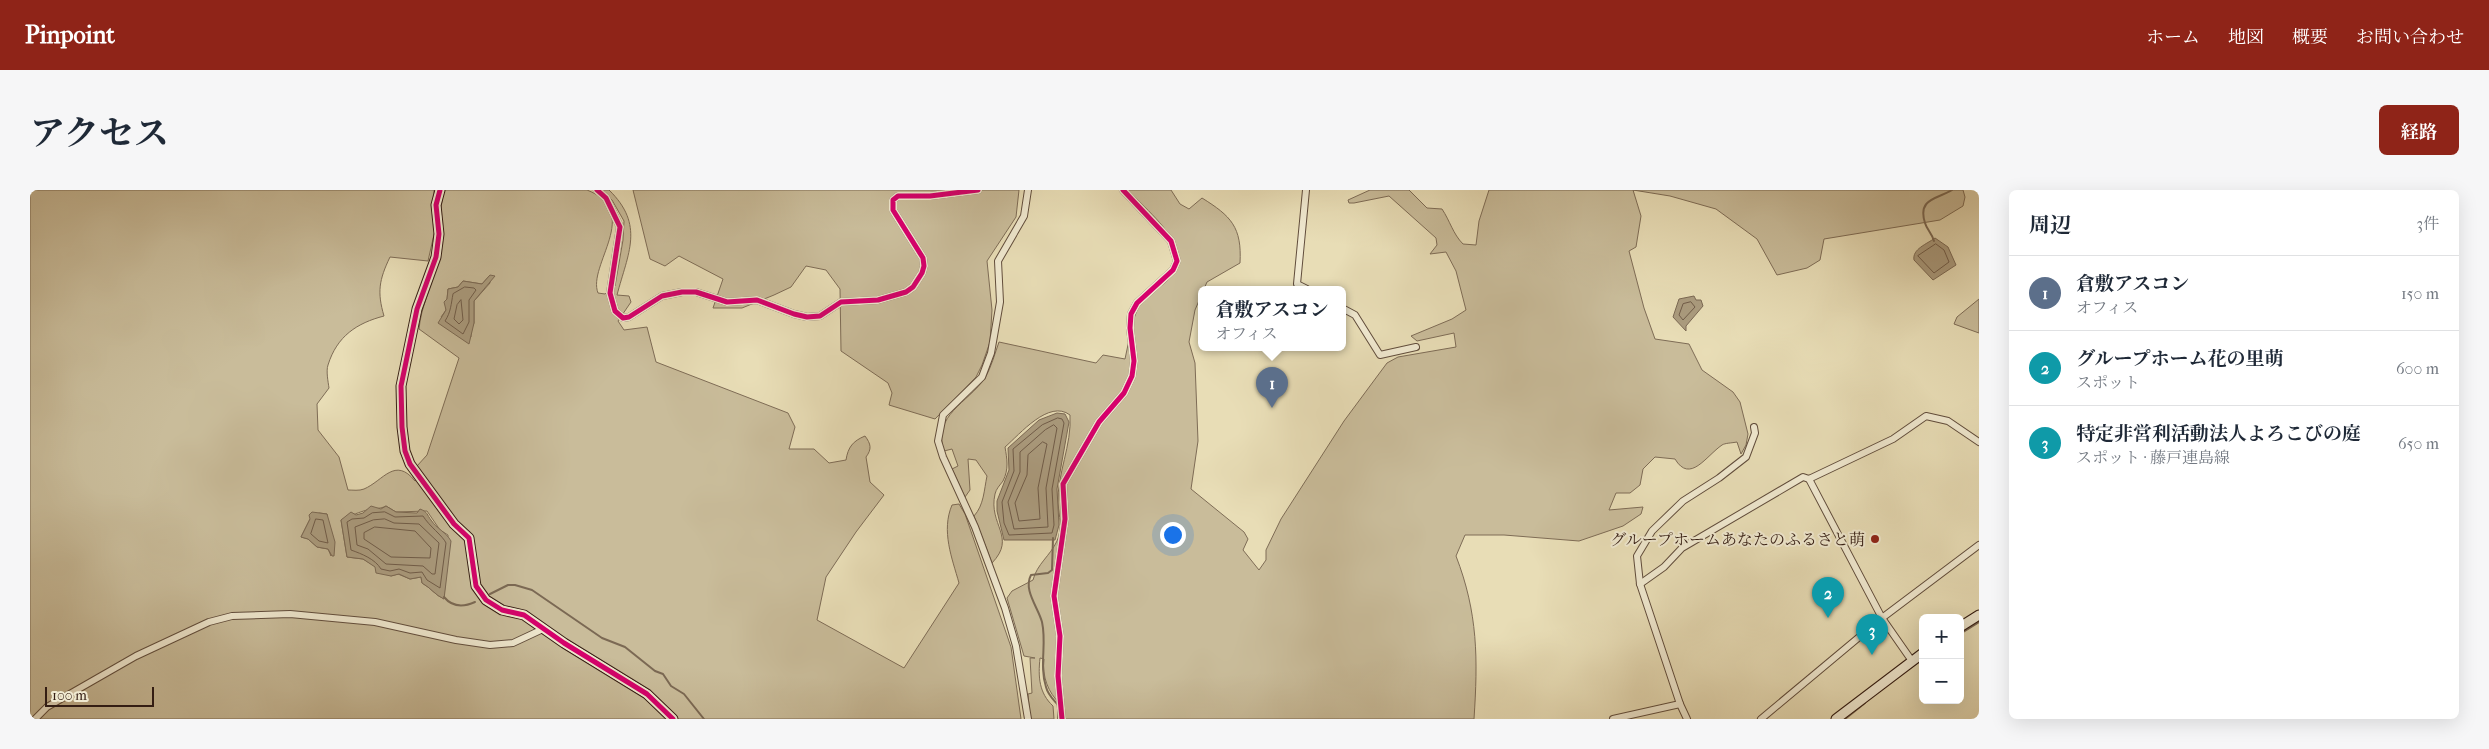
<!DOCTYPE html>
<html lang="ja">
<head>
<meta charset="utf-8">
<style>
	:root { --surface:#fff; --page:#f6f6f7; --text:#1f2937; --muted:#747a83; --line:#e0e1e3; --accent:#8f2418 }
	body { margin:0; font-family:"IM FELL French Canon","Noto Serif JP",serif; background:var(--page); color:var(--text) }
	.controls { position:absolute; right:15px; bottom:15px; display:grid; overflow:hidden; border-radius:8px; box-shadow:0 5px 20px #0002 }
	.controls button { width:45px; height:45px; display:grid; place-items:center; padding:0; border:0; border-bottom:1px solid var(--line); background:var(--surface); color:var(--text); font:25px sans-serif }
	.scale { position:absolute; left:15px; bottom:12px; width:109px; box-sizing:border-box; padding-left:5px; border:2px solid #341d13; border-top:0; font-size:14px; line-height:18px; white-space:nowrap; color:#341d13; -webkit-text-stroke:4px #f0e9d0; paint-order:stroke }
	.you { position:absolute; left:1142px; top:344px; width:18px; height:18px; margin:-12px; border:4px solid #fff; border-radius:50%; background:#1a73e8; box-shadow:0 0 0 8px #1a73e833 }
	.badge { display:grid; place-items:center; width:32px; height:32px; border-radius:50%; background:var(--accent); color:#fff; font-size:16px; font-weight:700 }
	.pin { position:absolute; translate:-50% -41px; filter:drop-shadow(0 1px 2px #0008) }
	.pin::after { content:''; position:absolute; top:26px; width:18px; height:15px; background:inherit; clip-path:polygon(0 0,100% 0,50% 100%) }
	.popup { position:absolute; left:1168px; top:96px; width:148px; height:65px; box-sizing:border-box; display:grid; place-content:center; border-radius:8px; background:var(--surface); filter:drop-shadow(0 1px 4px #0005); font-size:16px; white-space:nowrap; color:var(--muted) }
	.popup b { font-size:19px; color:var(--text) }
	.popup::after { content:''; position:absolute; left:50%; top:100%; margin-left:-10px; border:10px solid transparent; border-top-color:var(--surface) }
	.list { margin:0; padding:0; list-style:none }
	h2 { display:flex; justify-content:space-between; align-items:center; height:65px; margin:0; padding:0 20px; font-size:21px }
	h2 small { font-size:16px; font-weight:400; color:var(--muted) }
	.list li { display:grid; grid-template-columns:32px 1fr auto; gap:15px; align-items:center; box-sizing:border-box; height:75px; padding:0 20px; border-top:1px solid var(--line) }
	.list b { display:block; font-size:19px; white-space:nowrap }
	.list p { margin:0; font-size:16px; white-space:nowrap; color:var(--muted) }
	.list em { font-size:16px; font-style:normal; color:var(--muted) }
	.map { position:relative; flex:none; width:1949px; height:529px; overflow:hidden; border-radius:8px }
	header { display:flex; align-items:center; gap:30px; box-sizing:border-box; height:70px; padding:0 25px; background:var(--accent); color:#fff }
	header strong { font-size:24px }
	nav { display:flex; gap:28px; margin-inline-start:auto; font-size:18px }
	.intro { display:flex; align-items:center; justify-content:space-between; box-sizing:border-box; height:120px; padding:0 30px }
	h1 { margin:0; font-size:35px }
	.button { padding:12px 22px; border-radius:8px; background:var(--accent); color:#fff; font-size:18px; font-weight:700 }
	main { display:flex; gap:30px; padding:0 30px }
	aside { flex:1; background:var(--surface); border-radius:8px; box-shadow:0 5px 20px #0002 }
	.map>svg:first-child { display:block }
	.green { fill:#c9bc9a; stroke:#7e6c56; fill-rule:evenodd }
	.water { fill:#ab9c7f; stroke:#7b6954 }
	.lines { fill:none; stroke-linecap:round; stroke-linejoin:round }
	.shore { stroke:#705c49; stroke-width:1 }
	.stream { stroke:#7b6954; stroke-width:2 }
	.street-casing { stroke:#614d3c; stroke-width:8 }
	.secondary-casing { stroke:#341d13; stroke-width:11 }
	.street { stroke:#f0e9d0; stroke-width:6 }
	.secondary { stroke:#f0e9d0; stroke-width:9 }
	.cycleway-casing { stroke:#f0e9d0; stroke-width:8 }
	.cycleway { stroke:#d6006c; stroke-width:5 }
	.poi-dot { fill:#8f2418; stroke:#f0e9d0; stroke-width:2 }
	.labels { text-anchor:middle; stroke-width:4; stroke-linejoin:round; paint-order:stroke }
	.poi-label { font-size:16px; fill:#341d13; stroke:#f0e9d0; text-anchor:end }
</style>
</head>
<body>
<header>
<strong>Pinpoint</strong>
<nav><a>ホーム</a><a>地図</a><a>概要</a><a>お問い合わせ</a></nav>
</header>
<div class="intro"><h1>アクセス</h1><a class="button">経路</a></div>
<main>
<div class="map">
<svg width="1949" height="529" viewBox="0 0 1949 529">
	<rect width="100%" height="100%" fill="#e8ddb6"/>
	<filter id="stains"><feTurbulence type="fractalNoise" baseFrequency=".004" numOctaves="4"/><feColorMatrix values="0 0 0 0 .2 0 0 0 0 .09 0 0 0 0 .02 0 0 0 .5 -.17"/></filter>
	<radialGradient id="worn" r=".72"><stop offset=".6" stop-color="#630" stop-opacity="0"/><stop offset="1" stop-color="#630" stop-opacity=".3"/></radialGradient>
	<!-- green -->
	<g class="green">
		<path d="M0,0H404L405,40L398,71L360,67C349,90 347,102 354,126C327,133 307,146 298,175C296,181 298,191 299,198L287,214L288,240L309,267L318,300C323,300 329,301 334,299C353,291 365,266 385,291L392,286L387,276L397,265L429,168L389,139C391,117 401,98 406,77C411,51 408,25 414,0H557C613,22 557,75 568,103L575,104L585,96L593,50L594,31L582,10L571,0H579C615,35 598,63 587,105L599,106L601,112L588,131L594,140L617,137L626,172L758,223L765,237L759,259H784L799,273L816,270C818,257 823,251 835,246C841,254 842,259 836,267L840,292L854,305L826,342L796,387L787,430L874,478L929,393C922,368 911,341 922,315L929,314L935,324L981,457L991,529H0ZM460,85V93L444,111V133L441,140V147L411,127L416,120L418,99L428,97L433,91L452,94ZM356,316L366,322L397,321L410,340L418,345L414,409C405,405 401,398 392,393L391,387L380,389L368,384L361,386L333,369L317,367L311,330C313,328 338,319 341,319C347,318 350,319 356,316ZM289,323L297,324L301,366L298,359L287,357L278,349L271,347L280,329Z"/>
		<polygon points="603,0 989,0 986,27 957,71 962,120 960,152 952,175 946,187 905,229 859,215 862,203 858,193 811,161 810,99 796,80 776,76 761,97 744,105 712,118 683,118 693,89 649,66 635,76 620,69"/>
		<path d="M1098,0H1141L1150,14L1159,19L1172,8C1201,26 1212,37 1210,73L1177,92L1165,120L1159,152L1165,173L1168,251L1161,299L1214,342L1218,349L1213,360L1229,380L1236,370V360L1251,329L1314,231L1357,173L1368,167L1426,157L1424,143L1387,151L1381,146L1422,129L1436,120L1426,81L1416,62L1400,64L1407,55L1406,48L1359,6L1324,13H1319L1318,10L1340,0H1379L1397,18L1412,19C1420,31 1423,44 1433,54L1446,55L1449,31L1459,0H1933L1935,7L1933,16L1910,30L1794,49L1790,70L1777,78L1747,85L1727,49L1686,19L1640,6L1603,0L1611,26L1606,57L1599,61L1614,118L1625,149L1659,154L1672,180L1703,202L1710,212L1718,244L1716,255L1711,264L1707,252C1702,253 1695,253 1692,255C1676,266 1660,294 1645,269L1625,267L1613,279L1610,295L1600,303H1586L1579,320L1613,317L1611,324L1593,336L1549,351L1474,345H1435L1426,366C1448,423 1448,469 1444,529H1030V514C1018,502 1012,487 1014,469L1010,468C1008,487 1009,503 1023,516L1024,529H1000L998,504L1002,503L1000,468H1005L994,466L977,408L982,401L1003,390C1007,374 1020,366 1027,351C1033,337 1029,327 1028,313C1027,284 1042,255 1040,225C1019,209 990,244 975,257C977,269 979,279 973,291C970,295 966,299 965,304C958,335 987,347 962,373L944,326C954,315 954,300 957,286L946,270L938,269L940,300L935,307L922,279L928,276L922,259L914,261C902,225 938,213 955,188C961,178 965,163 969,152L1066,173L1073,165L1095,169L1103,131L1109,115L1139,89L1150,72C1144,40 1119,23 1098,0Z"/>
		<polygon points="1949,109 1949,143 1924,134 1927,127"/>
	</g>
	<!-- water -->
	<g class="water">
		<path d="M1905,48L1918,57L1926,75L1903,90L1884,70C1882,59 1897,54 1905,48Z"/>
		<polygon points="460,85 465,86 444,111 444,133 439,154 408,133 416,120 414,112 417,109 418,99 428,97 433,91 452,94"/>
		<polygon points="1664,106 1666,110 1671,110 1673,116 1656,136 1656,141 1643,127 1649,109"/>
		<polygon points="1027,223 1035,224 1039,232 1027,299 1029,335 1025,350 974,350 967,321 967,311 979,280 978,258 1009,230"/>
		<path d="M341,316L351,319L356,316L366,322L387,323L390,319C398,322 397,325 401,330C407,339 416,342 421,351L414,409C405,405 401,398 392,393L391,387L380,389L369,384L361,386L346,383L345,377L333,369L317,367L311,330L321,322L326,325L333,323Z"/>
		<polygon points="282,322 297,324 305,352 304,366 302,366 298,359 287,357 278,349 271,347 280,329 279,325"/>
	</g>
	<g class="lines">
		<!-- shore -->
		<g class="shore">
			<polygon points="1906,54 1914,60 1919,72 1904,83 1888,66"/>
			<path d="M435,97L444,98L446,100L439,110V132L433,144L415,131C421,122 421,114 423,104Z"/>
			<polygon points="431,110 433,130 429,134 424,129 427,115"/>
			<polygon points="1661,112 1665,117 1653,130 1649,125 1653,114"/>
			<polygon points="1028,228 1032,229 1034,233 1022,299 1024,335 1022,343 979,345 974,333 972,312 984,281 983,259 1012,235"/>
			<polygon points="1024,235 1027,238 1016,298 1018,337 984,339 978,312 990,282 990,262 1015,240"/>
			<polygon points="1013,252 1017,254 1008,298 1010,329 989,331 985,313 997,285 998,265"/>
			<path d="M355,322L365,327L393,326C399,336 413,346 416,353L410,398L397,390L392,382L380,383L369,379L360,381L351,379C345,369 332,364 321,360L317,332L322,329L334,328L342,323Z"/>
			<polygon points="286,329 293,330 298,353 289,351 281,344"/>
			<polygon points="355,329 364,333 389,334 409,353 405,384 402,384 393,376 356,374 338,359 327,355 325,337 343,330"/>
			<polygon points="345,337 385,341 401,358 400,368 361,367 334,349 334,343"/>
		</g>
		<!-- stream -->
		<g class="stream">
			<path d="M1904,51C1902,43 1897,40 1895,33C1887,8 1908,9 1922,0"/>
			<path d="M1023,348L1022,380L1018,383L1001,385C993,400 1008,417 1012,432C1017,454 1009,475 1016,497C1018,505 1023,509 1028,515"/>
			<polyline points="460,404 478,395 485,395 502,400 572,448 595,457 625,481 633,484 641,496 654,504 674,529"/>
			<path d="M414,407C423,418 434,417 445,412"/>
			<polyline points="1930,444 1949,432"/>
			<polyline points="1880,478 1893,469"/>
			<polyline points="1028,529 1028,522"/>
			<polyline points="1815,529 1835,513"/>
		</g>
		<!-- street casing -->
		<g class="street-casing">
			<g id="street">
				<polyline points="567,0 576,8 590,37 580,103 585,121 593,128 599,127 632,106 652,102 666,102 697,112 727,110 764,124 777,127 790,126 811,112 848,110 876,102 883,97 892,83 894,76 893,68 863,20 863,10 868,6 900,6 948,0"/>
				<polyline points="998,0 994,26 968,71 970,112 961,163 952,187 913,225 908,251 913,267 945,337 975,418 986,456 998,529"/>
				<polyline points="1276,0 1267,94 1277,99"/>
				<polyline points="1312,118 1325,125 1350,165 1386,157"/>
				<polyline points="1779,289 1852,428 1882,471"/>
				<polyline points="1610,394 1634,377 1652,358 1773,287 1779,289 1863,249 1896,226 1918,231 1949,252"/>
				<polyline points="5,529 17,517 106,466 179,432 202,426 260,424 345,432 426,450 460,455 483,453 513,439"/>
				<polyline points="1032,529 1028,486 1030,446 1024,406 1035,329 1033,294 1069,232 1094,203 1102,186 1104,171 1100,138 1101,124 1107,113 1143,80 1147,71 1141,51 1093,0"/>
				<polyline points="1583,529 1650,514"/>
				<polyline points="1657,529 1650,514 1610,394 1607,366 1622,341 1653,311 1689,288 1716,267 1725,243 1724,237"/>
				<polyline points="1731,529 1852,428 1949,355"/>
			</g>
		</g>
		<!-- secondary casing -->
		<g class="secondary-casing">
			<g id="secondary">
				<polyline points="410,0 406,15 409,44 406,67 387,119 371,196 372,237 375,261 380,274 424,334 439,348 446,396 456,410 472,420 494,425 534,453 617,504 643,529"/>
				<polyline points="1930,437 1949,425"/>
				<polyline points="1806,529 1893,463"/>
			</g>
		</g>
		<!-- street -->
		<use href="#street" class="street"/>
		<!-- secondary -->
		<use href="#secondary" class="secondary"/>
		<!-- cycleway casing -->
		<g class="cycleway-casing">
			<g id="cycleway">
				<polyline points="410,0 406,15 409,44 406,67 387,119 371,196 372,237 375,261 380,274 424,334 439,348 446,396 456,410 472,420 494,425 534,453 617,504 643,529"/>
				<polyline points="567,0 576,8 590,37 580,103 585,121 593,128 599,127 632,106 652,102 666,102 697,112 727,110 764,124 777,127 790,126 811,112 848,110 876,102 883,97 892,83 894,76 893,68 863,20 863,10 868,6 900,6 948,0"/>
				<polyline points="1032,529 1028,486 1030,446 1024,406 1035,329 1033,294 1069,232 1094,203 1102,186 1104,171 1100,138 1101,124 1107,113 1143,80 1147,71 1141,51 1093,0"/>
			</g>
		</g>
		<!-- cycleway -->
		<use href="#cycleway" class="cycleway"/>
	</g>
	<!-- markers -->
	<circle class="poi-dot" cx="1845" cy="349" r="5"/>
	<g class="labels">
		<!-- poi labels -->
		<g class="poi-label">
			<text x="1835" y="355">グループホームあなたのふるさと萌</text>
		</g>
	</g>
	<rect width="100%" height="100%" filter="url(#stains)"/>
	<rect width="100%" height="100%" fill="url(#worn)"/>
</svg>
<div class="controls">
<button>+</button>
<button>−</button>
</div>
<div class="scale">100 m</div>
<div class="you"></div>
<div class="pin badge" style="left:1242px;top:218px;background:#5c6f8a">1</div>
<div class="popup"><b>倉敷アスコン</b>オフィス</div>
<div class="pin badge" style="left:1798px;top:428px;background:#0f9aa8">2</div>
<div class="pin badge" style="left:1842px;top:465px;background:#0f9aa8">3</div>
</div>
<aside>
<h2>周辺<small>3件</small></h2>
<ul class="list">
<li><span class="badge" style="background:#5c6f8a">1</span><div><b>倉敷アスコン</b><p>オフィス</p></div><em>150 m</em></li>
<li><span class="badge" style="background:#0f9aa8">2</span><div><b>グループホーム花の里萌</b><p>スポット</p></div><em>600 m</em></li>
<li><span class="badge" style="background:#0f9aa8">3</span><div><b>特定非営利活動法人よろこびの庭</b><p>スポット · 藤戸連島線</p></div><em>650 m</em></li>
</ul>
</aside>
</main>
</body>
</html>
